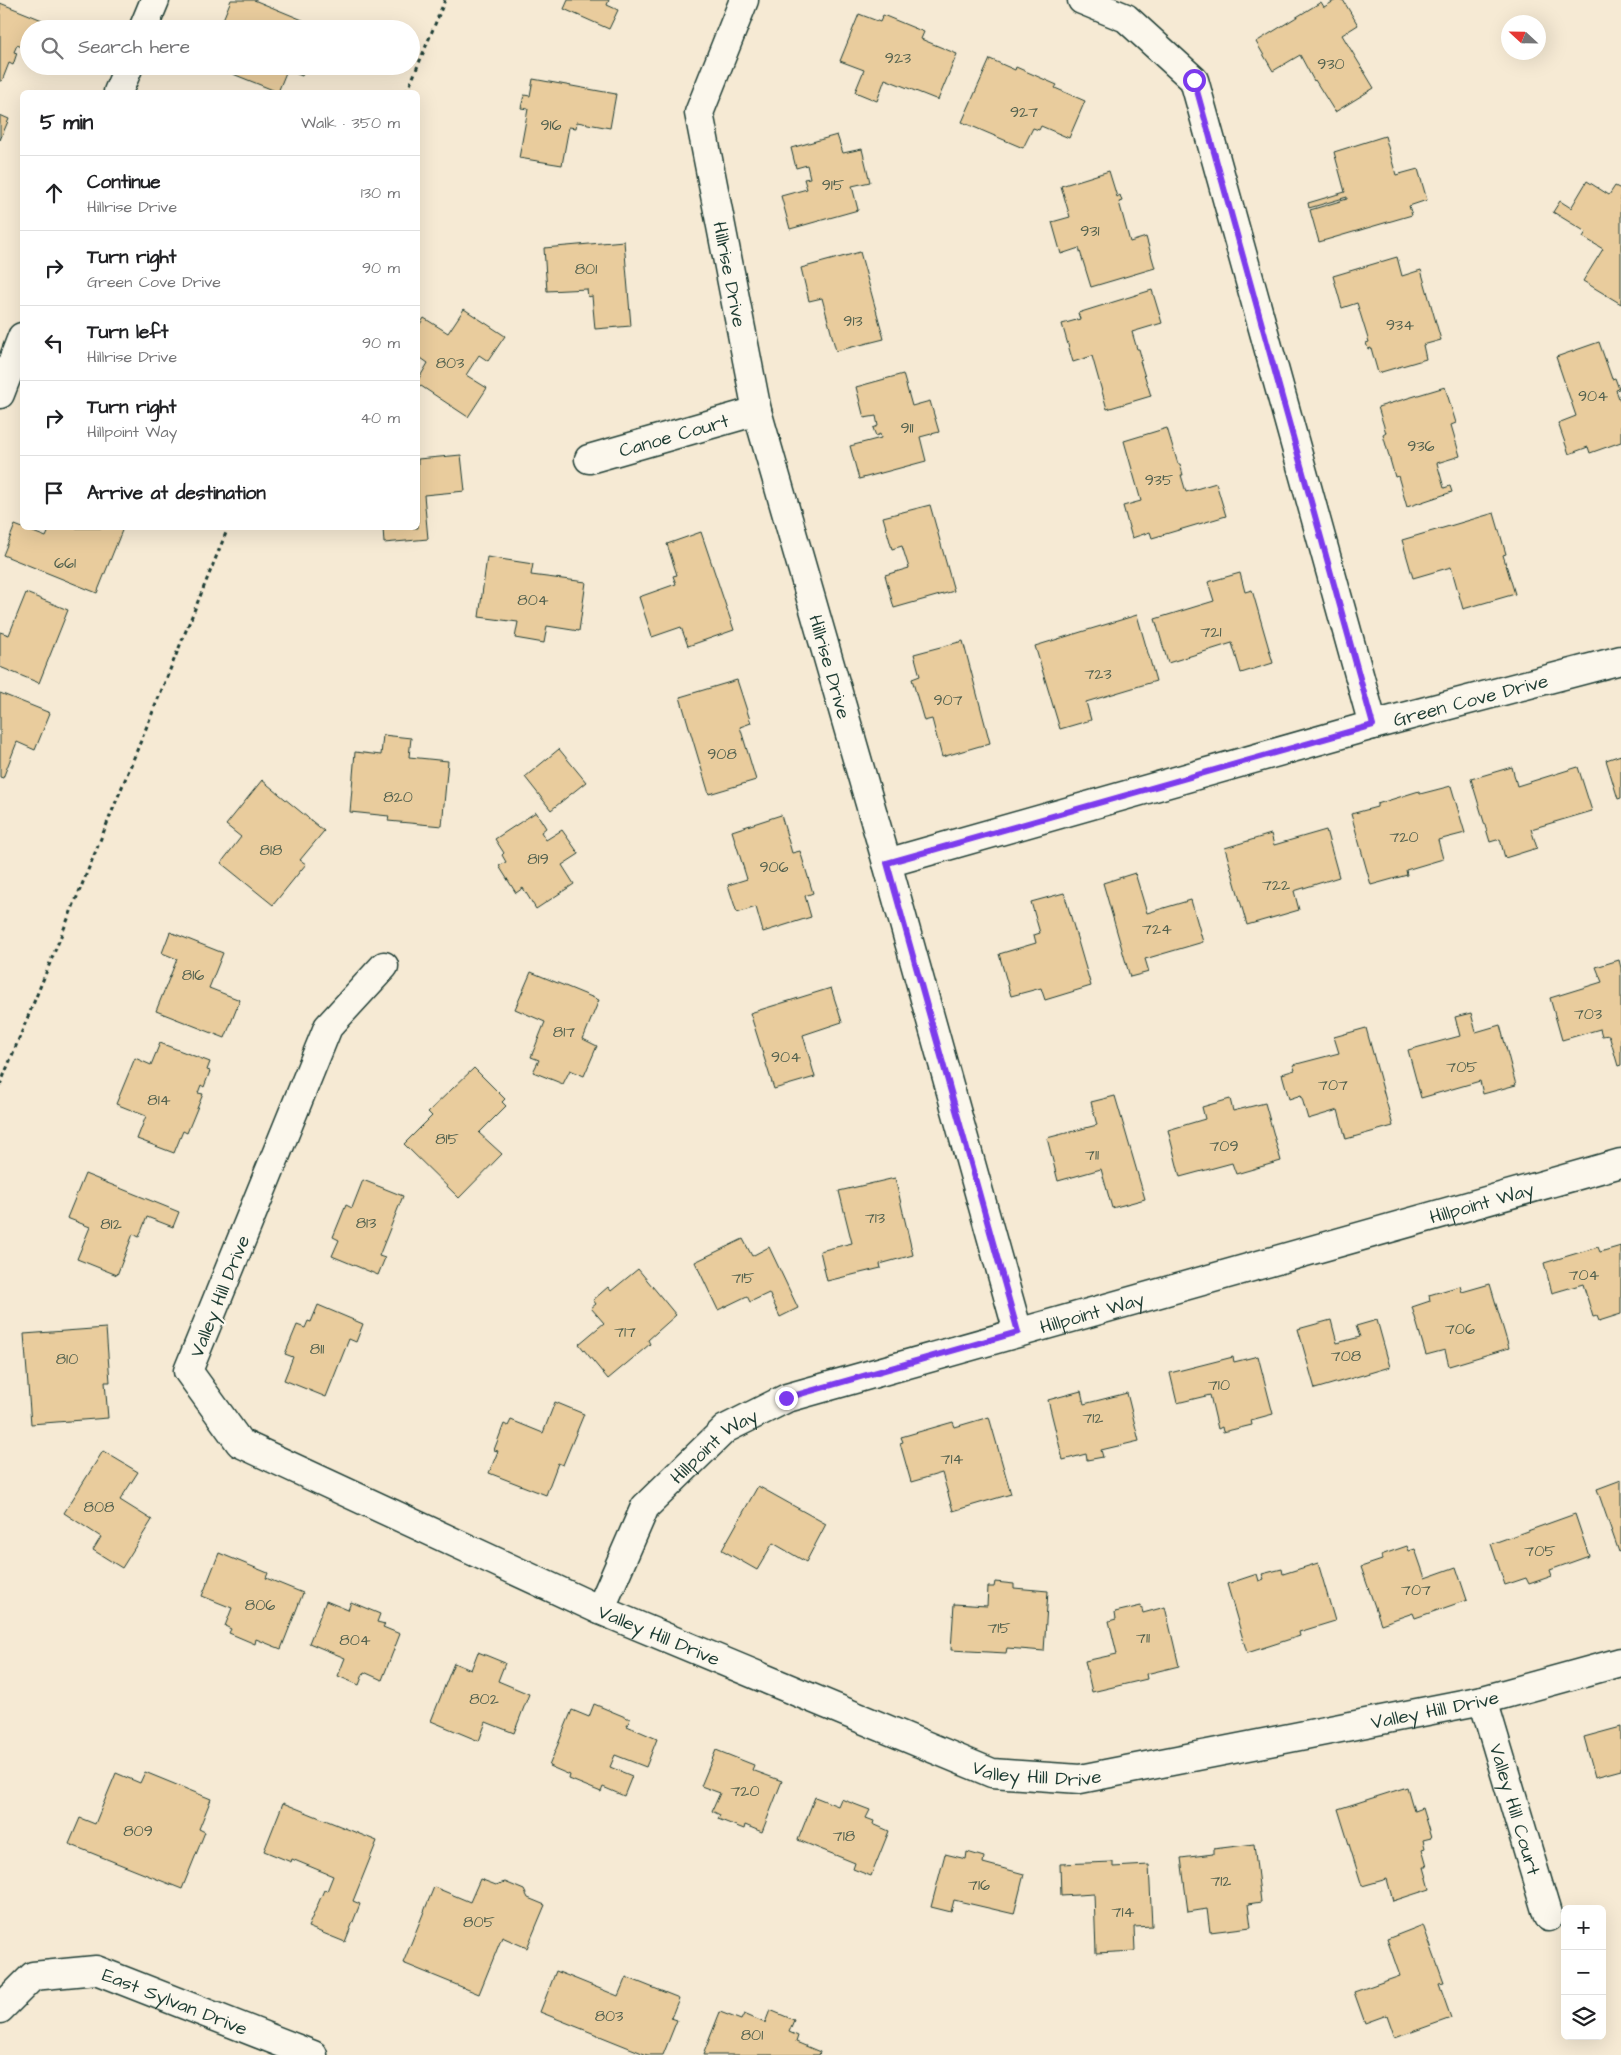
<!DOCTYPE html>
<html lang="en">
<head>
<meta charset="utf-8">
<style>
	:root { --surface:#fff; --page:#f2f2f2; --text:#202124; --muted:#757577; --line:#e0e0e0 }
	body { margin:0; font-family:"Architects Daughter",sans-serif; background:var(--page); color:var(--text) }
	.controls { position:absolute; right:15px; bottom:15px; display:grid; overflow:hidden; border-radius:8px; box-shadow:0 5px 20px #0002 }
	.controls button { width:45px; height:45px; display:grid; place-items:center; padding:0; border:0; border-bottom:1px solid var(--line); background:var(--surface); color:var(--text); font:25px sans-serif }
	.compass { position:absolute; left:1501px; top:15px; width:45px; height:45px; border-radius:50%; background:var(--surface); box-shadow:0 5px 20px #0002; rotate:292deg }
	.stop { position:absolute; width:15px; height:15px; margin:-11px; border:4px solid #7c3aed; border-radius:50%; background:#fff }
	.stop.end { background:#7c3aed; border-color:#fff; box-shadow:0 1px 5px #0008 }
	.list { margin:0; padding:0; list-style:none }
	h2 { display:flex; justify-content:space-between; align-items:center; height:65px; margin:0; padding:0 20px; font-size:21px }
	h2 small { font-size:16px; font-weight:400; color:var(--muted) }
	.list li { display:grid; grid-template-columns:32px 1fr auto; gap:15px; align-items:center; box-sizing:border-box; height:75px; padding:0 20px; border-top:1px solid var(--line) }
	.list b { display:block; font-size:19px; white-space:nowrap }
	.list p { margin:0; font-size:16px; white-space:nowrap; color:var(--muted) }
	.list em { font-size:16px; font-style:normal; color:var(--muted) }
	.icon { flex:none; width:28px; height:28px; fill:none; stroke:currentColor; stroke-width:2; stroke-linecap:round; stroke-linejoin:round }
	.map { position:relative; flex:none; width:1621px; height:2055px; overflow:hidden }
	.search { position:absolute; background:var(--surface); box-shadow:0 5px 20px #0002; left:20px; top:20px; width:400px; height:55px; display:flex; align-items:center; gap:12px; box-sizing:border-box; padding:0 18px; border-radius:28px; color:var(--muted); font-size:19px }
	.panel { position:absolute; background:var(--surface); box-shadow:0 5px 20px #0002; left:20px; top:90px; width:400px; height:440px; border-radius:8px }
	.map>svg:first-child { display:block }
	.building { fill:#e9cc9d; stroke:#1f3d34 }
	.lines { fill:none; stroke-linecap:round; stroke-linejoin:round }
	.street-casing { stroke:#1f3d34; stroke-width:31 }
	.path { stroke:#1f3d34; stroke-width:3; stroke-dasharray:4 4; stroke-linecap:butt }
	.street { stroke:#fbf7ec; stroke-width:28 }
	.route { stroke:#7c3aed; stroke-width:6 }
	.labels { text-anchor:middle; stroke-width:4.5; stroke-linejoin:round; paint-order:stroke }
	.number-label { font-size:16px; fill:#52614e }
	.street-label { font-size:19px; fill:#1f3d34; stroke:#fbf7ec }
</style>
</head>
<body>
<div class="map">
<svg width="1621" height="2055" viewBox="0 0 1621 2055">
	<rect width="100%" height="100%" fill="#f6ead4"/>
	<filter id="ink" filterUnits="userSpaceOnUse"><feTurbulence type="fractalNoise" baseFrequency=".02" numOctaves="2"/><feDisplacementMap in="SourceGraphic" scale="10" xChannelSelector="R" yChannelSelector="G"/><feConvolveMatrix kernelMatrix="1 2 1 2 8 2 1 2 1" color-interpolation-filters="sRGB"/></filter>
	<g filter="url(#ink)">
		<!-- building -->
		<g class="building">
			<polygon points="231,0 254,0 322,28 238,29 222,22"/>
			<polygon points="568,0 609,0 607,5 618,10 609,29 564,9"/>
			<polygon points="1336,0 1343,0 1358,25 1342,35 1374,88 1335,112 1315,80 1314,81 1300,55 1273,71 1256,42 1321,2 1324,7"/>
			<polygon points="0,3 62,28 29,29 29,50 17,45 14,52 17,53 13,65 9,63 2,81 0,81"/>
			<polygon points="859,14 880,22 883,15 924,32 921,39 957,54 938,100 885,79 877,101 855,92 864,70 840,61"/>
			<polygon points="990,59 1015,70 1016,67 1057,85 1055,88 1085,101 1069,138 1041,126 1039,130 1033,128 1023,148 962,122"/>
			<polygon points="213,66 306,66 302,76 287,70 278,92"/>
			<polygon points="533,79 616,94 610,128 577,122 576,128 569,127 562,165 519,158 528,109 521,108 524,95 530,96"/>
			<polygon points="0,115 9,119 0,140"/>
			<polygon points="837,135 843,153 862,149 870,182 852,186 858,210 790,229 781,196 807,189 804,179 810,178 807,165 796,168 791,148"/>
			<polygon points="1385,136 1396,175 1418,169 1427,200 1409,206 1412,215 1319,242 1310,210 1347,199 1347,197 1309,208 1308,203 1345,192 1334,152"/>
			<polygon points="1109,171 1117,197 1120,195 1122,201 1119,202 1130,242 1146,237 1155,268 1091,287 1079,248 1061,254 1052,222 1070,217 1061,186"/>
			<polygon points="1587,181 1609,195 1615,186 1621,189 1621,304 1583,281 1603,249 1583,237 1586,232 1553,212 1560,201 1571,208"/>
			<polygon points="624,241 631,326 595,329 592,296 588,297 587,289 547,291 544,248"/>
			<polygon points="860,252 884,339 836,351 822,298 809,301 801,268"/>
			<polygon points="1397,257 1402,276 1421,270 1441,340 1423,345 1426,359 1378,373 1371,348 1368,349 1366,343 1369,342 1357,303 1342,308 1333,276"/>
			<polygon points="1152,290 1162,323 1132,332 1137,349 1139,349 1142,360 1140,361 1151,396 1107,409 1092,356 1073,362 1062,324 1080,319 1078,313"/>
			<polygon points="464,309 505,336 488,361 479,355 466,375 487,388 468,417 418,384 418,380 428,363 418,356 418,327 424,318 448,333"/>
			<polygon points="1599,342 1612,379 1615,378 1619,389 1616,390 1620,401 1621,400 1621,442 1590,453 1588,447 1569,454 1558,423 1576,416 1556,357"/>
			<polygon points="903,374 912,406 930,401 939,432 920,437 926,461 859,479 850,446 881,438 880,434 876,436 873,428 878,426 876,416 864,418 856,387"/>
			<polygon points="1445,387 1456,423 1451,425 1460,456 1437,463 1444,488 1450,486 1452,492 1407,507 1398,476 1395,477 1383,435 1386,433 1378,407"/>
			<polygon points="1167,428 1178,464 1180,464 1183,475 1181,475 1186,492 1216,483 1226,516 1152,538 1150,532 1132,538 1123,506 1141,501 1124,441"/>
			<polygon points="461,455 465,491 424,495 428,539 384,543 383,528 418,528 418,459"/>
			<polygon points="930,505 954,591 894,608 885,575 909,568 902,546 892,549 883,517"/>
			<polygon points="1494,513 1506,554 1503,555 1515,594 1463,609 1451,567 1413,578 1402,540"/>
			<polygon points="15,525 46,537 50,528 123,528 97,593 3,555"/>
			<polygon points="701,532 734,630 688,646 681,627 652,637 639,597 676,584 673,576 677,575 667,544"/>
			<polygon points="487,557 533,564 531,575 586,582 579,631 547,626 544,643 515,638 518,622 479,617"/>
			<polygon points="1240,573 1245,592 1252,590 1273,663 1241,673 1232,643 1168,663 1155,619 1214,601 1208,582"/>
			<polygon points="26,593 68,610 39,683 0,667 0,632 9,635"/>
			<polygon points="1137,615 1156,681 1086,702 1091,720 1060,729 1035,646"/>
			<polygon points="963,641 990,743 942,757 932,719 924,721 912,679 920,676 914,654"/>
			<polygon points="737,680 751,723 740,727 756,780 709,794 680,697"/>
			<polygon points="0,693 50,713 35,750 17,742 3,778 0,777"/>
			<polygon points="383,735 411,738 409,757 448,761 442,826 388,821 389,816 350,812 355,752 381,755"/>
			<polygon points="559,749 586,782 551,810 525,777"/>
			<polygon points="1621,755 1621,798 1618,799 1606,760"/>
			<polygon points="1512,767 1517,786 1578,767 1592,811 1531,829 1537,848 1505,858 1500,839 1490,842 1471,779"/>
			<polygon points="262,780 324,831 300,860 306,864 273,905 221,863 241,837 226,825"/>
			<polygon points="1451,786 1465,833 1438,840 1443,859 1406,870 1407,875 1371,885 1351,814 1377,807 1377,804 1419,791 1420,794"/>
			<polygon points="536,812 546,828 541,832 546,840 562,830 579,854 562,865 574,884 536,909 523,888 516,893 499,866 506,862 502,855 504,853 495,839"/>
			<polygon points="781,815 792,853 800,851 813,893 805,896 811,917 763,932 756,907 737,913 728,885 747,879 732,831"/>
			<polygon points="1326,830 1339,877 1294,891 1299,910 1247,925 1225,848 1271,834 1274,845"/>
			<polygon points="1135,873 1147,913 1191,900 1203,942 1145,959 1149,972 1130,977 1103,883"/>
			<polygon points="1064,893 1091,986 1045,1000 1041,988 1011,996 999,954 1036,943 1034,935 1040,933 1031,902"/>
			<polygon points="170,932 223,953 209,988 240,1000 225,1038 156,1011 177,959 162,953"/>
			<polygon points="1619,960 1621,968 1621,1065 1618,1066 1609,1035 1602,1036 1600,1029 1562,1040 1550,998 1602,982 1596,967"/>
			<polygon points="531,972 599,1000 583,1039 597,1046 584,1076 570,1070 563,1084 533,1072 539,1060 531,1057 545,1022 515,1009"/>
			<polygon points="831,988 842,1022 803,1035 815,1077 774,1089 750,1013"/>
			<polygon points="1471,1013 1476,1032 1500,1025 1516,1085 1483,1094 1480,1081 1421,1098 1408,1050 1460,1036 1455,1017"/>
			<polygon points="1366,1028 1393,1126 1346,1139 1338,1110 1308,1119 1301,1095 1289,1099 1282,1074 1295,1070 1293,1065 1339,1053 1334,1037"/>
			<polygon points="160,1043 210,1062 207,1070 210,1071 204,1087 201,1085 198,1093 203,1094 187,1133 183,1131 174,1153 137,1139 146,1116 116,1104 135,1058 151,1065"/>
			<polygon points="474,1068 505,1099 502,1102 506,1106 479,1133 502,1154 459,1198 404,1144 432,1116 428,1112"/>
			<polygon points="1115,1096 1145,1199 1112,1208 1101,1169 1058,1181 1047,1138 1097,1125 1091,1102"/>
			<polygon points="1230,1099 1233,1111 1265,1103 1281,1161 1236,1174 1232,1163 1180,1177 1168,1130 1205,1119 1202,1107"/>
			<polygon points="85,1174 179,1212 173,1227 147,1217 139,1237 133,1234 117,1275 77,1259 90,1227 67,1218"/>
			<polygon points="895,1178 913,1255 880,1264 881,1268 827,1281 820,1251 852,1243 839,1191"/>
			<polygon points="363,1180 403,1196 379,1256 385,1258 378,1275 332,1256 339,1240 333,1237 346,1205 352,1208"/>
			<polygon points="743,1239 752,1256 769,1247 798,1308 780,1317 769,1293 750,1302 747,1296 718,1310 695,1262"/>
			<polygon points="1621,1246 1621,1314 1599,1321 1597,1316 1593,1317 1583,1284 1552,1293 1544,1263 1598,1247 1600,1252"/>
			<polygon points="638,1269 676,1315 648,1340 650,1344 608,1379 579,1344 604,1323 591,1308 596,1304 593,1300 608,1287 611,1291"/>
			<polygon points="1490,1284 1509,1348 1449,1366 1445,1350 1426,1355 1412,1307 1430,1301 1429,1295 1460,1286 1462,1292"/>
			<polygon points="318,1305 363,1324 356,1342 349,1339 326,1397 284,1380 293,1357 285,1354 297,1325 305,1328 308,1321 311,1322"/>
			<polygon points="1331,1320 1337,1343 1360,1337 1356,1326 1377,1320 1390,1367 1315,1389 1298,1329"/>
			<polygon points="106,1328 110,1382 105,1382 108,1418 31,1424 24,1334"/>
			<polygon points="1258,1356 1273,1414 1251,1420 1252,1425 1223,1432 1222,1427 1218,1429 1210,1395 1177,1403 1170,1373 1233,1357 1234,1362"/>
			<polygon points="1081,1391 1084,1404 1127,1393 1139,1441 1101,1450 1103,1457 1087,1460 1086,1454 1063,1460 1048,1400"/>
			<polygon points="555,1402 584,1414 563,1465 558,1463 546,1495 489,1473 498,1451 494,1450 504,1424 508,1426 511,1420 543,1433"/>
			<polygon points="989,1417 1011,1494 953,1511 942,1473 911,1482 900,1443 903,1442 901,1437 953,1422 955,1427"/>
			<polygon points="103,1451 138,1472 120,1500 152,1520 122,1568 93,1550 101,1537 64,1513"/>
			<polygon points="1621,1480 1621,1551 1619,1552 1597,1489"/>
			<polygon points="758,1486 826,1524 806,1562 773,1543 757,1570 722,1550"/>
			<polygon points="1575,1514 1589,1556 1550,1570 1552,1576 1529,1584 1526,1578 1505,1585 1491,1544"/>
			<polygon points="1407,1546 1409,1551 1415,1549 1425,1578 1456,1567 1467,1600 1415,1618 1413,1613 1381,1624 1361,1567 1382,1560 1381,1555"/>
			<polygon points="219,1553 268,1573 266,1578 303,1593 281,1649 256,1639 255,1644 229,1633 231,1629 225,1626 232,1608 202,1596"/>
			<polygon points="1318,1563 1335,1621 1299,1632 1300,1636 1247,1653 1227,1584 1257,1574 1259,1581 1264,1579 1262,1574 1282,1569 1283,1574"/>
			<polygon points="995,1582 1014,1584 1014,1588 1048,1591 1044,1651 1007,1648 1006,1653 951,1650 954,1604 987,1606 988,1587 994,1587"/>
			<polygon points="326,1601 348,1610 351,1602 380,1614 377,1622 385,1624 383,1627 400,1634 382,1680 364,1672 359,1685 338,1676 345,1658 309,1643"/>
			<polygon points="1141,1606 1143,1613 1165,1607 1179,1666 1146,1674 1147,1679 1092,1692 1085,1661 1117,1654 1109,1621 1116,1619 1115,1612"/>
			<polygon points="478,1652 505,1663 498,1681 529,1694 514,1733 486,1722 479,1741 431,1721 454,1663 471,1670"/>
			<polygon points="594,1704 630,1719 627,1726 657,1739 646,1767 615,1755 610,1767 632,1776 624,1796 603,1787 601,1792 569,1779 570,1775 549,1766 572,1710 589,1717"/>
			<polygon points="1621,1727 1621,1770 1595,1777 1584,1737"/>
			<polygon points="716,1750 754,1765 752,1770 782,1781 762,1832 745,1825 744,1829 718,1819 720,1815 712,1811 720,1793 701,1786"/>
			<polygon points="145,1772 211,1799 199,1829 205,1832 182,1889 69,1844 80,1818 95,1824 116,1773 140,1783"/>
			<polygon points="1407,1787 1414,1811 1422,1808 1431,1838 1423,1840 1425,1848 1422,1849 1427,1867 1424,1867 1430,1889 1393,1901 1387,1879 1362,1886 1338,1809"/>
			<polygon points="815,1797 838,1806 841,1799 870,1810 866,1818 874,1821 873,1824 889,1831 871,1876 853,1869 855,1863 798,1840"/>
			<polygon points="283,1803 377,1841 353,1901 360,1904 345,1942 308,1927 324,1890 327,1891 333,1876 292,1859 291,1862 264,1851"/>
			<polygon points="1254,1844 1261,1902 1248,1904 1251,1927 1210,1932 1207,1909 1188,1912 1181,1858 1213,1854 1213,1849"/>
			<polygon points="967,1852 984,1857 983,1863 1024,1874 1014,1914 954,1900 951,1912 931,1907 945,1854 966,1859"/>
			<polygon points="1113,1862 1113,1867 1149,1865 1152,1926 1134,1927 1135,1951 1096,1953 1094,1894 1061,1896 1060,1864"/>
			<polygon points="480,1879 496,1885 505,1882 524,1890 528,1898 545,1905 527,1948 502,1937 479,1994 403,1963 434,1887 470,1902"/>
			<polygon points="1423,1925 1444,1983 1439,1984 1451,2018 1395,2038 1387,2015 1365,2023 1354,1992 1400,1976 1387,1939"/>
			<polygon points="556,1971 618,1996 626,1977 679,1998 671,2018 677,2020 663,2055 647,2055 540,2012"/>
			<polygon points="770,2010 794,2020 789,2032 798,2036 796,2042 820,2052 819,2055 703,2055 720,2012 741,2020 744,2014 765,2023"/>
		</g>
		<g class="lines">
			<!-- street casing -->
			<g class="street-casing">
				<g id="street">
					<path id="s1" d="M744,0L699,113L757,411L887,863L1018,1332"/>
					<polyline points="1082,0 1126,18 1194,80 1373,725"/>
					<polyline points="143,29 155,0"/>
					<polyline points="118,92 129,66"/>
					<polyline points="0,394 22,337"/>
					<path id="s2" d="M589,459L757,411"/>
					<path id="s3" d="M887,863L1373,725L1621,660"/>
					<path id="s4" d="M384,966L328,1027L188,1371L240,1443L600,1610L992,1773L1080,1779L1483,1700L1621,1662"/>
					<path id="s5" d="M600,1610L645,1507L725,1429L787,1398L1621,1163"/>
					<path id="s6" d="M1483,1700L1548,1917"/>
					<path id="s7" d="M0,2009L33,1976L96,1970L313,2055"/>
				</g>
			</g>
			<!-- path -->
			<g class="path">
				<polyline points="407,92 445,0"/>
				<polyline points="0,1085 228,528"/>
			</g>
			<!-- street -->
			<use href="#street" class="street"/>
		</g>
	</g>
	<g class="lines" filter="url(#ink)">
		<!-- route -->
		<polyline class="route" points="786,1398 1018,1332 887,863 1373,725 1194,80"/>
	</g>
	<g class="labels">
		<!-- number labels -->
		<g class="number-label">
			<text x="898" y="63">923</text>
			<text x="1331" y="69">930</text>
			<text x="1024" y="117">927</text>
			<text x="551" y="130">916</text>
			<text x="833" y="190">915</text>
			<text x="1090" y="236">931</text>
			<text x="586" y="274">801</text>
			<text x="853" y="326">913</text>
			<text x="1400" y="330">934</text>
			<text x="450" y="368">803</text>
			<text x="1593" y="401">904</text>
			<text x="907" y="433">911</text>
			<text x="1421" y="451">936</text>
			<text x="1159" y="485">935</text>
			<text x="65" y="568">661</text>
			<text x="533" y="605">804</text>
			<text x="1211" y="637">721</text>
			<text x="1098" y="679">723</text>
			<text x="948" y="705">907</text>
			<text x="722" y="759">908</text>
			<text x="398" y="802">820</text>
			<text x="1404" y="842">720</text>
			<text x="271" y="855">818</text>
			<text x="538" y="864">819</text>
			<text x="774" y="872">906</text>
			<text x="1276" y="890">722</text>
			<text x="1157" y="934">724</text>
			<text x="193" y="980">816</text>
			<text x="1588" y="1019">703</text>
			<text x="564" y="1037">817</text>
			<text x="786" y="1062">904</text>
			<text x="1462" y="1072">705</text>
			<text x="1333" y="1090">707</text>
			<text x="159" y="1105">814</text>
			<text x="447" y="1144">815</text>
			<text x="1224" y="1151">709</text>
			<text x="1092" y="1160">711</text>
			<text x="875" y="1223">713</text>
			<text x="366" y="1228">813</text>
			<text x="111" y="1229">812</text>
			<text x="1584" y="1280">704</text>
			<text x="743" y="1283">715</text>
			<text x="1460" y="1334">706</text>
			<text x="625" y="1337">717</text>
			<text x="317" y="1354">811</text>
			<text x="1346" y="1361">708</text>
			<text x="67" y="1364">810</text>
			<text x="1219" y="1390">710</text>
			<text x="1093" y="1423">712</text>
			<text x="952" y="1464">714</text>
			<text x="99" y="1512">808</text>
			<text x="1540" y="1556">705</text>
			<text x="1416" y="1595">707</text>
			<text x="260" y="1610">806</text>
			<text x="999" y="1633">715</text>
			<text x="1143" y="1643">711</text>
			<text x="355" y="1645">804</text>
			<text x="484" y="1704">802</text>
			<text x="745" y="1796">720</text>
			<text x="138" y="1836">809</text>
			<text x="844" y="1841">718</text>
			<text x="1221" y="1886">712</text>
			<text x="979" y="1890">716</text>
			<text x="1123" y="1917">714</text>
			<text x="479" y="1927">805</text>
			<text x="609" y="2021">803</text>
			<text x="752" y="2040">801</text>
		</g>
		<!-- street labels -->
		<g class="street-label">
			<text dy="7" stroke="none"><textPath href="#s1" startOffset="286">Hillrise Drive</textPath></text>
			<text dy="7" stroke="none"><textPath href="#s2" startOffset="88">Canoe Court</textPath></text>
			<text dy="7" stroke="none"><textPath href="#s1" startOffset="691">Hillrise Drive</textPath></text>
			<text dy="7" stroke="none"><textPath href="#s3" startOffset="606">Green Cove Drive</textPath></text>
			<text dy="7" stroke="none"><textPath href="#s5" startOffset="1015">Hillpoint Way</textPath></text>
			<text transform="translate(219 1296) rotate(-68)" y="7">Valley Hill Drive</text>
			<text dy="7" stroke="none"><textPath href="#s5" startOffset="610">Hillpoint Way</textPath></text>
			<text dy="7" stroke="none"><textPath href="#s5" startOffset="205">Hillpoint Way</textPath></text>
			<text dy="7" stroke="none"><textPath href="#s4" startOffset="1004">Valley Hill Drive</textPath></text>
			<text dy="7" stroke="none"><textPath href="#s4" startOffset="1814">Valley Hill Drive</textPath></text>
			<text dy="7" stroke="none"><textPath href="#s4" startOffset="1409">Valley Hill Drive</textPath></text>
			<text dy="7" stroke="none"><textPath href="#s6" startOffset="114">Valley Hill Court</textPath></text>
			<text dy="7" stroke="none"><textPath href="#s7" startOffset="195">East Sylvan Drive</textPath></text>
		</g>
	</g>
</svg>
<div class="controls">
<button>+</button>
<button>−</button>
<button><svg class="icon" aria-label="layers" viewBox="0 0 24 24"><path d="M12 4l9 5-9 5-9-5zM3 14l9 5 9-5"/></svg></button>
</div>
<svg class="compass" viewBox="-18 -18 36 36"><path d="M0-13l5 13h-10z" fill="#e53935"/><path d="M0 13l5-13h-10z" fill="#757577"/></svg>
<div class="stop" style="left:1194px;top:80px"></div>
<div class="stop end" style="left:786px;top:1398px"></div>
<div class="search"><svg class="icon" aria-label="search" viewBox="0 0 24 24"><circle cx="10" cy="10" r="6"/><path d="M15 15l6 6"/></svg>Search here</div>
<section class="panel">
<h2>5 min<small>Walk · 350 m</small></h2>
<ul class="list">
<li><svg class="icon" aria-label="ahead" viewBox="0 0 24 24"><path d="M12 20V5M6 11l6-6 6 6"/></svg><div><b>Continue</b><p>Hillrise Drive</p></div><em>130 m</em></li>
<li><svg class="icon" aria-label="right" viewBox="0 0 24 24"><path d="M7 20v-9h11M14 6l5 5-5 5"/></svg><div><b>Turn right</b><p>Green Cove Drive</p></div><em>90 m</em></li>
<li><svg class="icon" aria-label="left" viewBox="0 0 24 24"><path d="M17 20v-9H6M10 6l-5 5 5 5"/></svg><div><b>Turn left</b><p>Hillrise Drive</p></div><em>90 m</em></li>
<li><svg class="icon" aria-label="right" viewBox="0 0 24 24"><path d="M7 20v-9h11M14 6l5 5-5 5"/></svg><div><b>Turn right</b><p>Hillpoint Way</p></div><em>40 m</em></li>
<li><svg class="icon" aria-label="arrive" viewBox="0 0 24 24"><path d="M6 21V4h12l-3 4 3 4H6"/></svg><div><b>Arrive at destination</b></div></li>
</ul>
</section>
</div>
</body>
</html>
